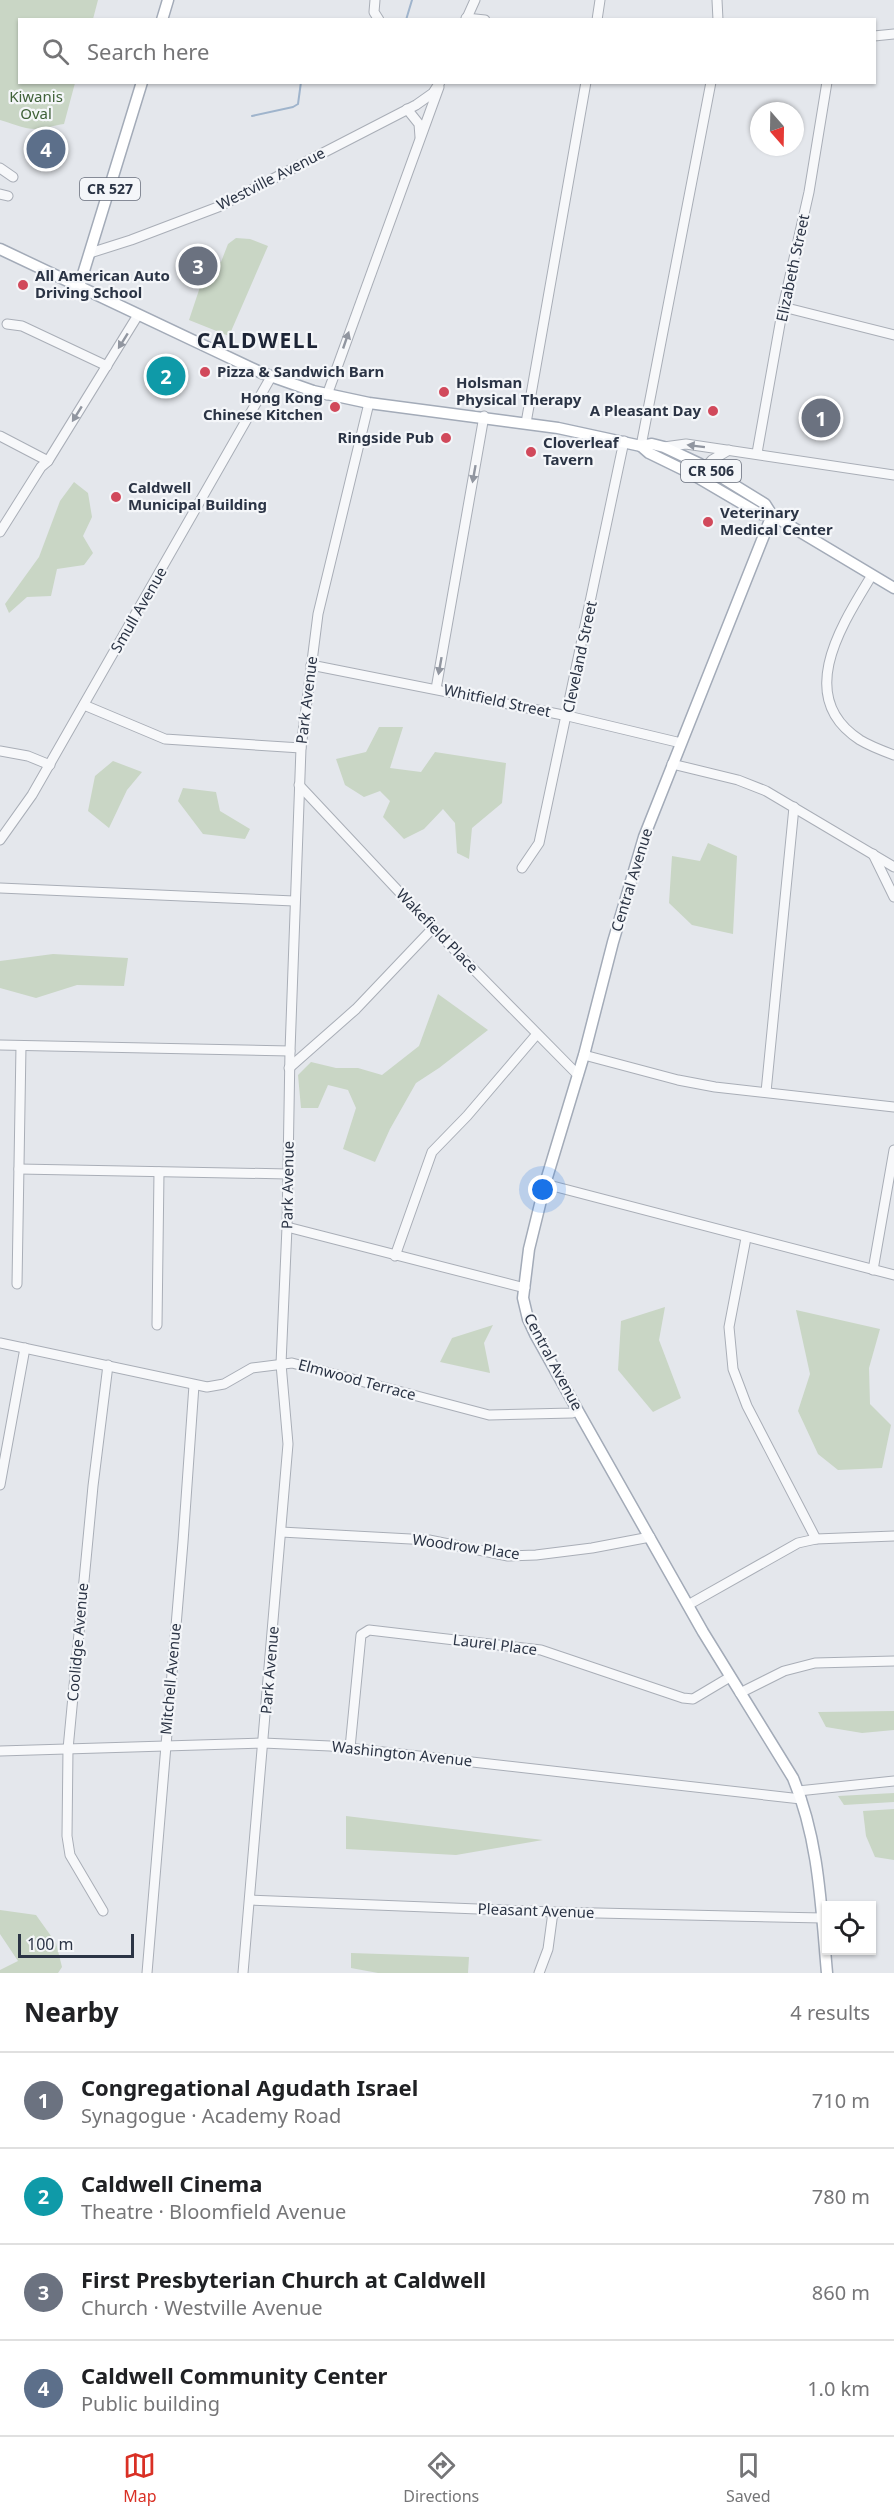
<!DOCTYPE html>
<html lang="en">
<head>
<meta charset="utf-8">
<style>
	:root { --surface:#fff; --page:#f6f6f6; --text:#202124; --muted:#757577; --line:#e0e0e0; --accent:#d93025 }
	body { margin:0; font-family:"Noto Sans",sans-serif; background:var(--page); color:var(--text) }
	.controls { position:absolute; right:18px; bottom:18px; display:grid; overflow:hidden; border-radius:0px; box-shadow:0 2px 4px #0004 }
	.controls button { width:54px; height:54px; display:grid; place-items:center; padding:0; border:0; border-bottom:2px solid var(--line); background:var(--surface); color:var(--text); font:30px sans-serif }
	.compass { position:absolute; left:750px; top:102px; width:54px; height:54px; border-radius:50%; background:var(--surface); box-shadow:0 2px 4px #0004; rotate:160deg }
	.scale { position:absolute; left:18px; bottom:15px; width:116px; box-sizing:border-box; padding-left:6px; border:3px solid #2b3445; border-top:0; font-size:16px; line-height:21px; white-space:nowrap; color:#2b3445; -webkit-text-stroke:4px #f4f6f9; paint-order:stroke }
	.you { position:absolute; left:543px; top:1190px; width:21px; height:21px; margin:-15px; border:4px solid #fff; border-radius:50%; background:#1a73e8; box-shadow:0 0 0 9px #1a73e833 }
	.badge { display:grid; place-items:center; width:39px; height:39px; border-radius:50%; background:var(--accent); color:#fff; font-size:20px; font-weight:700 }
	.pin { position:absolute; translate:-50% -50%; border:3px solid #fff; box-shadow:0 2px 6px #0006 }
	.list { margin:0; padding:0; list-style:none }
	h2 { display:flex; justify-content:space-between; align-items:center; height:78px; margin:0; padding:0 24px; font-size:26px }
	h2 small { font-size:20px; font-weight:400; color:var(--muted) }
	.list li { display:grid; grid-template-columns:39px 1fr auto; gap:18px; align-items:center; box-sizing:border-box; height:96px; padding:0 24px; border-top:2px solid var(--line) }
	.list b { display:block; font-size:22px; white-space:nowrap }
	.list p { margin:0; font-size:20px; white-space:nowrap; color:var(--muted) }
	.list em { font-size:20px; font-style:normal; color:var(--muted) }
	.icon { flex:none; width:33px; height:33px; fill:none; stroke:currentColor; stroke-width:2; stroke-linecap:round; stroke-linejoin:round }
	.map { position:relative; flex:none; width:894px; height:1973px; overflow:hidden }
	.search { position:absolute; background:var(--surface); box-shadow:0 2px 4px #0004; left:18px; right:18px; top:18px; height:66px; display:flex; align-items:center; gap:15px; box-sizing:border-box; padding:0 21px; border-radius:0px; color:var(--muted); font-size:22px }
	.sheet { height:462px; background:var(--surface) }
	nav { display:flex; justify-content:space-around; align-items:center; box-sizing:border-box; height:84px; border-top:2px solid var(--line); background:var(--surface); font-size:16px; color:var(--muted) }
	nav a { display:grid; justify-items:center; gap:3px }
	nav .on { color:var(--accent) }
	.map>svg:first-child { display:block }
	.green { fill:#c9d6c5 }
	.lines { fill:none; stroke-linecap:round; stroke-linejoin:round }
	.stream { stroke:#9fb4cc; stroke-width:2 }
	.minor-casing { stroke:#a9aeb7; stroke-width:11 }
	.major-casing { stroke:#a3abb8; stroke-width:13 }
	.minor { stroke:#f7f8fa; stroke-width:9 }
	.major { stroke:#fff; stroke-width:10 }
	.oneway { fill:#9196a0 }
	.poi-dot { fill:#d1495b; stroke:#f4f6f9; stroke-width:2 }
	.labels { text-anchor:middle; stroke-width:4.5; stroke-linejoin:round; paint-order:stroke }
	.shield { fill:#f4f6f9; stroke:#676e7b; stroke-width:1.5 }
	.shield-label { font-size:14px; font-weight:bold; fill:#2b3445 }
	.park-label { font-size:15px; fill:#3f6138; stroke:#f4f6f9 }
	.street-label { font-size:15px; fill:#2b3445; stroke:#f4f6f9 }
	.poi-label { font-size:15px; font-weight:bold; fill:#2b3445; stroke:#f4f6f9; text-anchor:start }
	.district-label { font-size:21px; font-weight:bold; letter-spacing:1.5px; fill:#1d2536; stroke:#f4f6f9 }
</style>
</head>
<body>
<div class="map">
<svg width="894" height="1973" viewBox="0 0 894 1973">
	<rect width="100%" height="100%" fill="#e4e7ec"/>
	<!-- green -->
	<g class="green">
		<path d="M0,0H98L93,19L20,20V82L75,83L64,124C55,125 44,129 35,129C24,129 8,122 0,120Z"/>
		<polygon points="236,238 250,239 268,246 229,336 189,320 209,260 221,262 228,244"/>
		<polygon points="74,482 88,493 92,517 83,536 93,553 84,565 57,569 51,596 27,597 9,613 5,604 39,557 60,501"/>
		<polygon points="379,727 403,727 390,768 421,772 435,752 506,763 502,803 472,828 469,859 457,853 455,823 443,809 424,829 404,839 383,817 390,801 380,791 364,797 345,785 336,759 366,752"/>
		<polygon points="113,761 142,772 127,790 109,828 88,811 95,776"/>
		<polygon points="183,788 216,792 220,811 250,829 245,839 203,834 178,801"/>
		<polygon points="708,843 737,856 733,934 692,925 669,903 672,856 700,861"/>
		<polygon points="53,954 128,958 124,986 77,985 36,998 0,988 0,961"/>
		<polygon points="438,994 488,1030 439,1068 416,1083 390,1129 375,1162 343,1149 356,1108 348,1090 328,1085 318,1108 301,1108 298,1075 311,1062 336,1068 358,1068 382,1075 419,1046"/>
		<polygon points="665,1307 659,1340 681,1398 653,1412 618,1370 621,1321"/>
		<polygon points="796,1310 880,1329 869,1368 870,1404 891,1425 882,1468 838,1470 818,1454 798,1411 810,1374"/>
		<polygon points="493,1325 484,1343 490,1373 440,1362 452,1338"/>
		<polygon points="894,1711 894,1730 862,1733 826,1727 818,1712"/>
		<polygon points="894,1793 894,1802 844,1805 838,1796"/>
		<polygon points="894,1809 894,1860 875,1857 866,1836 863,1811"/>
		<polygon points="346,1816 543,1840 456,1855 346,1849"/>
		<polygon points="0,1910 36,1915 56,1943 62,1967 58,1973 0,1973 0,1970 18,1961 0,1934"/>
		<polygon points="351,1953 469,1957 468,1973 378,1973 351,1968"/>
	</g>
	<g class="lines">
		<!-- stream -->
		<g class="stream">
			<polyline points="406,20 412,0"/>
			<polyline points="252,116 293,107 298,104 301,82"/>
		</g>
		<!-- minor casing -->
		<g class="minor-casing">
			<g id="minor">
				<polyline points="375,0 374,12 379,20"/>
				<polyline points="717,0 718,20"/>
				<polyline points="466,18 485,20"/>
				<polyline points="466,20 475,0"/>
				<polyline points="597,20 600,0"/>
				<polyline points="874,36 894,34"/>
				<polyline points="407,109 419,124 420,137"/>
				<polyline points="0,168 13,177"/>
				<polyline points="0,194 8,196"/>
				<polyline points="90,253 131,240 218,207 416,105 433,93 440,82"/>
				<polyline points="783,307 894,335"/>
				<polyline points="7,324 22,326 107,366"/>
				<polyline points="327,395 439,87"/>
				<polyline points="526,423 586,82"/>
				<polyline points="0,436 48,461"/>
				<polyline points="641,446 711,82"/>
				<polyline points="664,447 686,444 894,475"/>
				<polyline points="757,453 783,307 809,192 827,82"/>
				<polyline points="697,477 712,460 729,450"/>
				<polyline points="0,532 41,467 48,461 138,315"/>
				<path d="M872,575C843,623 793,697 860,740C870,746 883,751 894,755"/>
				<polyline points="311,665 568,716 681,743"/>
				<polyline points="436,689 484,416"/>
				<polyline points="84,705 165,739 301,748"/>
				<polyline points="0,751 28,756 50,765"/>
				<polyline points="672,764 738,780 766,791 894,867"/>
				<polyline points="299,785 433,928 578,1075"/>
				<polyline points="0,840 32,795 271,377"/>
				<polyline points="873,854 894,897"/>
				<polyline points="522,868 539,843 624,441"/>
				<polyline points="0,888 294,901"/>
				<polyline points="0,1045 290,1051"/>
				<polyline points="584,1055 678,1080 715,1087 894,1107"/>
				<polyline points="289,1068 356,1009 433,928"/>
				<polyline points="766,1092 794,807"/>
				<polyline points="19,1169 288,1174"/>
				<polyline points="545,1184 894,1275"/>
				<polyline points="287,1227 525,1288"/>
				<polyline points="746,1238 729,1327 733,1369 747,1406 816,1539"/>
				<polyline points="395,1256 432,1152 467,1116 537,1034"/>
				<polyline points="873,1270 894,1150"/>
				<polyline points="17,1284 21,1046"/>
				<polyline points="157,1325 159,1172"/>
				<polyline points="0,1343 207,1387 224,1384 252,1368 292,1363 489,1415 572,1413 578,1411"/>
				<polyline points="0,1485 25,1348"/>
				<polyline points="281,1532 429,1540 508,1556 536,1555 592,1548 650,1537"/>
				<polyline points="688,1605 798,1543 816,1539 894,1536"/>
				<polyline points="740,1693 784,1671 815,1663 894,1661"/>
				<polyline points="350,1748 361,1635 369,1630 541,1650 683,1698 693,1699 730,1677"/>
				<polyline points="0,1751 263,1743 330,1746 801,1799"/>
				<polyline points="798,1791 894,1781"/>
				<polyline points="250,1900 553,1912 823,1918"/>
				<polyline points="103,1911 70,1855 67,1836 68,1749 93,1486 108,1365"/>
				<polyline points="147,1973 183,1542 194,1385"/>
				<polyline points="243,1973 288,1444 281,1364 287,1227 290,1051 301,748 318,614 369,403"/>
				<polyline points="539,1973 548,1949 553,1912"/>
			</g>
		</g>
		<!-- major casing -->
		<g class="major-casing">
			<g id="major">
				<polyline points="162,20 168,0"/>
				<polyline points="0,249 262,373 313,391 369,403 558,428 641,446 652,444 664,447 700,464 765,504 772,515 894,588"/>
				<polyline points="79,287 142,82"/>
				<polyline points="641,446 649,453 690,473 760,514 772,515"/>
				<path d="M772,515L644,837L613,942L584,1055L545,1184L529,1249L523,1298L528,1319L535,1334L578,1411L703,1632L793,1778C819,1840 821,1906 827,1973"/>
			</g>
		</g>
		<!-- minor -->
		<use href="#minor" class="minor"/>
		<!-- major -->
		<use href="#major" class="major"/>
	</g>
	<!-- one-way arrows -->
	<defs><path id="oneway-solid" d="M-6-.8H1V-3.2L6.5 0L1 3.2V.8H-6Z" transform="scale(1.5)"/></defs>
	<g class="oneway">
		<use href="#oneway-solid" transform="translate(346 340) rotate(-71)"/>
		<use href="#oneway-solid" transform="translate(123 341) rotate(122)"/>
		<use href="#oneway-solid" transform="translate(77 414) rotate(122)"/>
		<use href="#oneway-solid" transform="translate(696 446) rotate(-173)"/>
		<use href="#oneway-solid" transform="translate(474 474) rotate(100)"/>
		<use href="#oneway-solid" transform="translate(440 666) rotate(100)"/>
	</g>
	<!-- markers -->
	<g class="poi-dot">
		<circle cx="23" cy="285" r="6"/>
		<circle cx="205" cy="372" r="6"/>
		<circle cx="444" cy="392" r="6"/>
		<circle cx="335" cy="407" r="6"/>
		<circle cx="713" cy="411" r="6"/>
		<circle cx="446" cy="438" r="6"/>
		<circle cx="531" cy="452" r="6"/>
		<circle cx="116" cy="497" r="6"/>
		<circle cx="708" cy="522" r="6"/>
	</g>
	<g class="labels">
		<!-- shield labels -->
		<g class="shield">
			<rect x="80" y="178" width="60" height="22" rx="4.5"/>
			<rect x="681" y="460" width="60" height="22" rx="4.5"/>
		</g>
		<g class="shield-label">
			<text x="110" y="194">CR 527</text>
			<text x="711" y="476">CR 506</text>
		</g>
		<!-- park labels -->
		<g class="park-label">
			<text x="36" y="102">Kiwanis<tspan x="36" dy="17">Oval</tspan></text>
		</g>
		<!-- street labels -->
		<g class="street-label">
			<text transform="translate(271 179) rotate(-27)" y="5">Westville Avenue</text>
			<text transform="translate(793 268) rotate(-78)" y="5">Elizabeth Street</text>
			<text transform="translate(139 610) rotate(-60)" y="5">Smull Avenue</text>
			<text transform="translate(580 657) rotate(-78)" y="5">Cleveland Street</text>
			<text transform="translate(307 700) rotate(-83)" y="5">Park Avenue</text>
			<text transform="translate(497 701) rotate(12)" y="5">Whitfield Street</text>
			<text transform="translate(632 880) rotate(-73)" y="5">Central Avenue</text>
			<text transform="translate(437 931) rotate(46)" y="5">Wakefield Place</text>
			<text transform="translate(288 1185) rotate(-89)" y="5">Park Avenue</text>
			<text transform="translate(553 1362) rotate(62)" y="5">Central Avenue</text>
			<text transform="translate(357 1380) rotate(15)" y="5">Elmwood Terrace</text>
			<text transform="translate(466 1547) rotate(8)" y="5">Woodrow Place</text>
			<text transform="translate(78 1642) rotate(-85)" y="5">Coolidge Avenue</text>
			<text transform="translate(495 1645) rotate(7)" y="5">Laurel Place</text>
			<text transform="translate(270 1670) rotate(-85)" y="5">Park Avenue</text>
			<text transform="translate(171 1679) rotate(-85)" y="5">Mitchell Avenue</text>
			<text transform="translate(402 1754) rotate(6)" y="5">Washington Avenue</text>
			<text transform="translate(536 1911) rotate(2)" y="5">Pleasant Avenue</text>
		</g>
		<!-- poi labels -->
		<g class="poi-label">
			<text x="35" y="281">All American Auto<tspan x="35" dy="17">Driving School</tspan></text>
			<text x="217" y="377">Pizza &amp; Sandwich Barn</text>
			<text x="456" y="388">Holsman<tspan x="456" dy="17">Physical Therapy</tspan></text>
			<text x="323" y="403" text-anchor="end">Hong Kong<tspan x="323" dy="17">Chinese Kitchen</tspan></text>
			<text x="701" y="416" text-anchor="end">A Pleasant Day</text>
			<text x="434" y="443" text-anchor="end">Ringside Pub</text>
			<text x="543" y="448">Cloverleaf<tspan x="543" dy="17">Tavern</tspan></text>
			<text x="128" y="493">Caldwell<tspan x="128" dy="17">Municipal Building</tspan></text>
			<text x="720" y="518">Veterinary<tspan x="720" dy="17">Medical Center</tspan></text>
		</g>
		<!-- district labels -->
		<g class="district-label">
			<text x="258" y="348">CALDWELL</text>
		</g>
	</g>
</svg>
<div class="controls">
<button><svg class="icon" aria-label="locate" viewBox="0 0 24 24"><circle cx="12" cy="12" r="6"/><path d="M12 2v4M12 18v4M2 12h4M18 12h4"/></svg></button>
</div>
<svg class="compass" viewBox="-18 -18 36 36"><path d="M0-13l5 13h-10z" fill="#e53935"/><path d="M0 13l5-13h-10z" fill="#757577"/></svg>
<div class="scale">100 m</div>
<div class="you"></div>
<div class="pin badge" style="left:821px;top:418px;background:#6b7280">1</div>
<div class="pin badge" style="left:166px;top:376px;background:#0f9aa8">2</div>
<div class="pin badge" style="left:198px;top:266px;background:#6b7280">3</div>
<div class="pin badge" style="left:46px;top:149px;background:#5c6f8a">4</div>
<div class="search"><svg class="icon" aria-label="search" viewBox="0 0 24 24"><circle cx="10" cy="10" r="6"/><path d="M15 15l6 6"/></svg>Search here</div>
</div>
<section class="sheet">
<h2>Nearby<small>4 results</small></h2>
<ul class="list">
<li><span class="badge" style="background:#6b7280">1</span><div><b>Congregational Agudath Israel</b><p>Synagogue · Academy Road</p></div><em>710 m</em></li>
<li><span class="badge" style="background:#0f9aa8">2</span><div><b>Caldwell Cinema</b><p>Theatre · Bloomfield Avenue</p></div><em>780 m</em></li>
<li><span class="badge" style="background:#6b7280">3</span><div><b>First Presbyterian Church at Caldwell</b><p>Church · Westville Avenue</p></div><em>860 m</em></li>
<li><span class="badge" style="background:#5c6f8a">4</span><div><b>Caldwell Community Center</b><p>Public building</p></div><em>1.0 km</em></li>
</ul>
</section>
<nav>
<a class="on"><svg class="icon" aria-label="map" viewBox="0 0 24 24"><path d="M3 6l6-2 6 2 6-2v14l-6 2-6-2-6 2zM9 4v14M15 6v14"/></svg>Map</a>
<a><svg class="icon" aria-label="directions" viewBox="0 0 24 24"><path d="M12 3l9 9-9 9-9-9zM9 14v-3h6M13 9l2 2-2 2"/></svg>Directions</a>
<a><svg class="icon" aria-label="saved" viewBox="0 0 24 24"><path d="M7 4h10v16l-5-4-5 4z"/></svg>Saved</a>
</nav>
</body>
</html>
